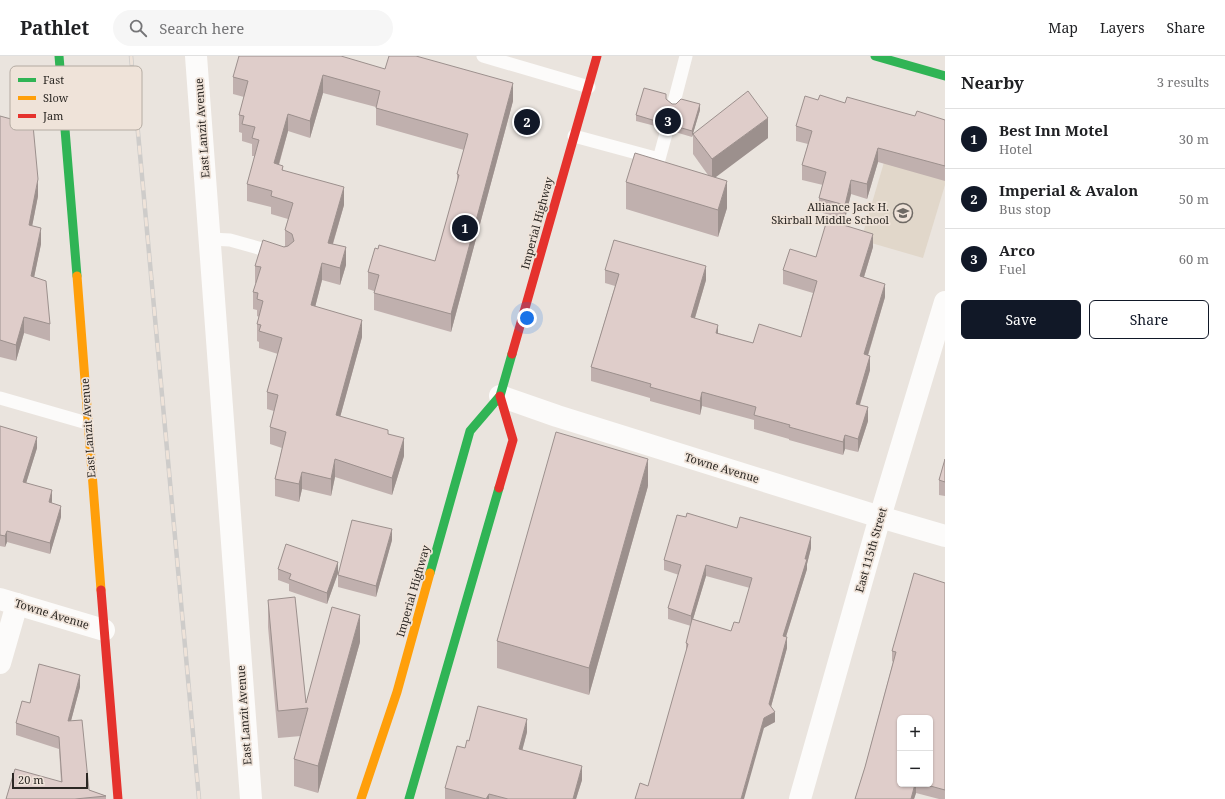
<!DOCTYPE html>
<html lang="en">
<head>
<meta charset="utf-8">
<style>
	:root { --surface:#fff; --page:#f6f6f6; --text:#202124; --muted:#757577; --line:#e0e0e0; --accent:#111827 }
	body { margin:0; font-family:"Noto Serif",serif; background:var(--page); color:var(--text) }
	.controls { position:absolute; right:12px; bottom:12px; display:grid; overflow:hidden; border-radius:6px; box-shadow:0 1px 3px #0004 }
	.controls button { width:36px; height:36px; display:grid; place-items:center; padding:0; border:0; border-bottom:1px solid var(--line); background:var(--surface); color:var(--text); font:20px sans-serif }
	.scale { position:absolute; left:12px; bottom:10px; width:76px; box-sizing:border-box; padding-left:4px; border:2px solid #2b2723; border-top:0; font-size:11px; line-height:14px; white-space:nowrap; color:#2b2723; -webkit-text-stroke:3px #efe3d9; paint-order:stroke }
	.you { position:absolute; left:527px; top:262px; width:14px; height:14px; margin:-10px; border:3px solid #fff; border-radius:50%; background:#1a73e8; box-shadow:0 0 0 6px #1a73e833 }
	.badge { display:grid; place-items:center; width:26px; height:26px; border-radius:50%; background:var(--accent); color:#fff; font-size:13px; font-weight:700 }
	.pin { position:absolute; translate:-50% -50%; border:2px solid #fff; box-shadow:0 1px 4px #0006 }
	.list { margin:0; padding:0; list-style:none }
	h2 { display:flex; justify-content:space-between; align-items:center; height:52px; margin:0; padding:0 16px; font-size:17px }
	h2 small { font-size:13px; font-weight:400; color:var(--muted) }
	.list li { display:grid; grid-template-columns:26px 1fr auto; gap:12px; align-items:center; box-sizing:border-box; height:60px; padding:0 16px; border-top:1px solid var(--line) }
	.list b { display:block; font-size:15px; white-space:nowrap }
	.list p { margin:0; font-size:13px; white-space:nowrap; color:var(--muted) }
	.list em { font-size:13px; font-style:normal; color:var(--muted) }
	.actions { display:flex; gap:8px; padding:12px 16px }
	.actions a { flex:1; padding:9px 0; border:1px solid var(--accent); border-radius:6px; text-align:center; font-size:14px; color:var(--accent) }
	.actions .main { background:var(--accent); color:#fff }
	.icon { flex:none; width:22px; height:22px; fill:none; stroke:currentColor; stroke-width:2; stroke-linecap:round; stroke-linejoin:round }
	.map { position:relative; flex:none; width:945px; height:743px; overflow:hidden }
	header { display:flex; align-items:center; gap:24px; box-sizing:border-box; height:56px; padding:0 20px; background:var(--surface); border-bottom:1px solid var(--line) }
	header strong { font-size:19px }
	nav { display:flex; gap:22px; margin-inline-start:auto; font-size:14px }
	.search { width:280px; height:36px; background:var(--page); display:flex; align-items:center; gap:10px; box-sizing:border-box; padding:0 14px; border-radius:22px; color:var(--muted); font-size:15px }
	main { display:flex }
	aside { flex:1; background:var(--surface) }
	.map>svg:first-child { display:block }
	.education { fill:#e1d7ca }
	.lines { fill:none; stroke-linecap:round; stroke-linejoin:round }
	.lane { stroke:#fcfbfa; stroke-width:13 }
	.street { stroke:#fcfbfa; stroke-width:22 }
	.fast { stroke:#30b455; stroke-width:9 }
	.slow { stroke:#ff9f0a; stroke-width:9 }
	.jam { stroke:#e5322d; stroke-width:9 }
	.rail-casing { stroke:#ceccca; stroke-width:4.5 }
	.rail { stroke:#efe3d9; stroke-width:3; stroke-dasharray:9; stroke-linecap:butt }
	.wall { fill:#c0b0ae; fill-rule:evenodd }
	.shaded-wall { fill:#9c908d }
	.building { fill:#dfcdca; stroke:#9c908d }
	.labels { text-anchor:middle; stroke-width:3.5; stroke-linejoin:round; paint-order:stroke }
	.street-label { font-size:11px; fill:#2b2723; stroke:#efe3d9 }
	.poi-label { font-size:11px; fill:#2b2723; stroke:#efe3d9; text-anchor:end }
	.key { fill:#efe3d9; stroke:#b4aba2; stroke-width:1 }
	.key-label { font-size:11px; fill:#2b2723 }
</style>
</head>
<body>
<header>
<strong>Pathlet</strong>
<div class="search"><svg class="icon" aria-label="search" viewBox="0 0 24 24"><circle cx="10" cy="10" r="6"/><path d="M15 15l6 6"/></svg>Search here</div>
<nav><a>Map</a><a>Layers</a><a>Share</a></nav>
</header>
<main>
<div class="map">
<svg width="945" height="743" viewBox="0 0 945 743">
	<rect width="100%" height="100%" fill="#eae4de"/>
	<!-- education -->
	<polygon class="education" points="898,59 945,72 945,129 923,202 861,184"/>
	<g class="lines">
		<!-- lane -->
		<g class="lane">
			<polyline points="483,0 589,31"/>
			<polyline points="674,46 686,0"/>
			<polyline points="574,80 659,103 667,74"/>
			<polyline points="210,183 230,184 276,197"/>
			<polyline points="0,342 87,367"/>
		</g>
		<!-- street -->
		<g class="street">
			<polyline points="196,0 251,743"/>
			<polyline points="500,340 557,360 880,461 945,480"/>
			<polyline points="0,543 104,574"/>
			<polyline points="0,607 17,548"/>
			<polyline points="800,743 880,461 945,246"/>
		</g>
		<!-- fast -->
		<g class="fast">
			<polyline points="59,0 77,220"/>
			<polyline points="875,0 945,20"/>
			<polyline points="430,517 470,375 500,340 512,298"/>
			<polyline points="409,743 499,432"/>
		</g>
		<!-- slow -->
		<g class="slow">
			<polyline points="77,220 101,534"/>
			<polyline points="361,743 397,636 430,517"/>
		</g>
		<!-- jam -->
		<g class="jam">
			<polyline points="512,298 597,0"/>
			<polyline points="499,432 513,384 500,340"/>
			<polyline points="101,534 118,743"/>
		</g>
		<!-- rail casing -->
		<g class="rail-casing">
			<polyline id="rail" points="131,0 199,743"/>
		</g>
		<!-- rail -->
		<use href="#rail" class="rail"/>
	</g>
	<!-- wall -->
	<g class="wall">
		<polygon points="385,13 513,45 451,276 374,254 374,235 368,233 368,216 435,205 457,127 457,118 464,94 376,69 376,51 323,37 310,82 288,75 279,109 283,114 344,149 333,188 346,209 340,229 322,224 315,251 362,281 340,361 388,378 404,400 392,439 335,421 331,440 302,433 299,446 275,440 275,423 282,392 270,388 270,371 274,355 267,353 267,336 278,298 259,292 259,286 257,285 257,268 259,261 257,260 257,254 253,253 253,236 256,227 255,227 255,210 285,190 285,174 288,163 271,158 271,151 247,145 247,128 255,100 252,100 252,88 242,85 242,77 239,76 239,59 244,41 233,38 233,21"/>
		<polygon points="666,43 672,48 700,54 693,77 768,82 715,121 727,152 718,181 626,153 626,126 708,119 693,98 693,78 692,81 675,76 675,72 669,66 665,66 659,71 636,65 636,59"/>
		<polygon points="818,44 845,47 915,60 945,64 945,125 878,106 867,143 851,138 845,163 819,156 819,142 823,129 802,124 802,109 808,88 796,85 796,70"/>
		<polygon points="0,60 38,140 32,170 41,188 34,221 50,268 50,285 24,277 16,305 0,301"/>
		<polygon points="873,191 864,221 885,241 868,300 870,314 860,349 868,365 858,396 845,393 843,399 789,384 789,383 754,373 754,364 702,350 700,359 650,345 650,342 591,325 591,311 615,230 605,227 605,214 706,224 695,262 718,277 753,287 801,281 813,237 783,228 783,214 816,201"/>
		<polygon points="0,370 37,392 26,427 52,445 52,447 61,461 50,498 7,486 5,491 0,490"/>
		<polygon points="945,403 945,440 939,439 939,424"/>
		<polygon points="648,430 589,639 497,612 497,585"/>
		<path d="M686,461L737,472L811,492L807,508V513L786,581L787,592L771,651L775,666L648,730L686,597V587L691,570L668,563V552L679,519L664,514V504ZM706,520L750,532L739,567L731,575L693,563Z"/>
		<polygon points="392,484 376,541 338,531 338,519"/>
		<polygon points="278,513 338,517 327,548 289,535 289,528 278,524"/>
		<path d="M945,527V743H939L916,737L914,743H855L865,711L893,606L892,605V595ZM930,662V728H900Z"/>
		<polygon points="268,544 306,647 360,586 318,737 294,730 294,703 301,680 278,682 268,571"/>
		<polygon points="80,631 71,665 89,734 106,740 106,743 6,743 61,726 59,693 16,679 16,667 30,647"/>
		<polygon points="527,676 522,694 582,724 576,743 445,743 445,732 469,685"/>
	</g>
	<!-- shaded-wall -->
	<g class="shaded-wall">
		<polygon points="323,19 323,37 310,82 310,65"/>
		<polygon points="513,27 513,45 451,276 451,258"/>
		<polygon points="700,48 700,54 692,81 692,75"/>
		<polygon points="288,58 288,75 274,125 274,107"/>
		<polygon points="665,61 665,66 659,71 659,66"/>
		<polygon points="768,62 768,82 712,124 712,103"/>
		<polygon points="878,92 878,106 867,143 867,128"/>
		<polygon points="38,123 38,140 29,186 29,169"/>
		<polygon points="851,124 851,138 845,163 845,149"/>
		<polygon points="727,125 727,152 718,181 718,154"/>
		<polygon points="344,131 344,149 328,204 328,187"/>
		<polygon points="41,172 41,188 31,236 31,220"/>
		<polygon points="873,178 873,191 860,234 860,220"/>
		<polygon points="346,191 346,209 340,229 340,212"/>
		<polygon points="322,207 322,224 311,267 311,249"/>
		<polygon points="706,210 706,224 691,275 691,261"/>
		<polygon points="885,228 885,241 864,312 864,298"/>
		<polygon points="24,261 24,277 16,305 16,289"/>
		<polygon points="362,264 362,281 336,376 336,359"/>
		<polygon points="718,269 718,283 716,277"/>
		<polygon points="870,300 870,314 856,361 856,348"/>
		<polygon points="702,336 702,350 700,359 700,345"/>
		<polygon points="868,351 868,365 858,396 858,383"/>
		<polygon points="845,379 845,393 843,399 843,386"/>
		<polygon points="37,381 37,392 23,437 23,426"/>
		<polygon points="404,382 404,400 392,439 392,422"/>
		<polygon points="335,403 335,421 331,440 331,423"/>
		<polygon points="648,403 648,430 589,639 589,612"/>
		<polygon points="302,416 302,433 299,446 299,428"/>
		<polygon points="52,434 52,445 49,457 49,446"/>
		<polygon points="61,450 61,461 50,498 50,487"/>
		<polygon points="392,473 392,484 376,541 376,530"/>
		<polygon points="7,475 7,486 5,491 5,480"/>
		<polygon points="811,481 811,492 807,508 807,513 783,590 783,580"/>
		<polygon points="338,506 338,517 327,548 327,537"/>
		<polygon points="706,509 706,520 691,570 691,560"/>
		<polygon points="360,559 360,586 318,737 318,710"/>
		<polygon points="787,581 787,592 769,658 769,648"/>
		<polygon points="80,619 80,631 68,676 68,665"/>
		<polygon points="775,656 775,666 764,672 744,743 741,743 764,662"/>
		<polygon points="527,663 527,676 519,707 519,693"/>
		<polygon points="582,710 582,724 576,743 573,743"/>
		<polygon points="915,728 916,728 916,737 914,743 911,743"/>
		<polygon points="489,738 489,743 486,743"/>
	</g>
	<!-- building -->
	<g class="building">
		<polygon points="239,0 341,0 385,13 389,0 416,0 513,27 451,258 374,237 379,219 368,216 375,192 378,193 379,189 435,205 459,119 457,118 468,78 376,52 380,35 323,19 310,65 288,58 274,107 283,110 282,114 344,131 328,187 346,191 340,212 322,207 311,249 362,264 336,359 388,374 388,378 404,382 392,422 335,403 331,423 302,416 299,428 275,423 286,376 270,371 278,339 267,336 282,282 259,275 261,269 257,268 263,245 257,243 258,237 253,236 261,211 255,210 263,184 284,191 288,190 294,185 292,178 285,174 293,147 271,140 272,135 247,128 259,84 252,82 255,71 242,68 244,60 239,59 248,25 233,21"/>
		<polygon points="644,32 666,38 666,43 672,48 676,48 681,43 700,48 692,75 675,70 675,66 669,61 665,61 659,66 636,59"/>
		<polygon points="748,35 768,62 712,103 693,78"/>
		<polygon points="820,39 845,47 847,41 915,60 917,55 945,64 945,110 878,92 867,128 851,124 845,149 819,142 826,116 802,109 812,75 796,70 805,40 818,44"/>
		<polygon points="0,60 33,69 38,123 29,169 41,172 31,220 46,225 50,268 24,261 16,289 0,284"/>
		<polygon points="635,97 727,125 718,154 626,126"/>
		<polygon points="827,164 873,178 860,220 885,228 864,298 870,300 856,348 868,351 858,383 845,379 843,386 789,371 790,369 754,359 756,351 702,336 700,345 650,331 651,328 591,311 619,218 605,214 614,184 706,210 691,261 718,269 716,277 753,287 759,268 801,281 817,225 783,214 790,193 816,201"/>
		<polygon points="0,370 37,381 23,426 52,434 49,446 61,450 50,487 7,475 5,480 0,479"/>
		<polygon points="556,376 648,403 589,612 497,585"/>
		<polygon points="945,403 945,426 939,424"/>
		<polygon points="687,457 737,472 740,461 811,481 805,503 807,503 783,580 787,581 769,648 775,656 764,662 741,743 635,743 640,727 648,730 688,588 686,587 692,563 731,575 734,566 739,567 752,522 706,509 691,560 668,552 681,509 664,504 677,459 686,461"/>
		<polygon points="352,464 392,473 376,530 338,519"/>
		<polygon points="286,488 338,506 327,537 289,523 291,518 278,513"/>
		<polygon points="914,517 945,527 945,734 923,728 930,728 930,662 900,662 900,728 915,728 911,743 855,743 865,711 896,596 892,595"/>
		<polygon points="295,541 306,647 332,551 360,559 318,710 294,703 308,652 278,655 268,544"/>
		<polygon points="39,608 80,619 68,665 82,664 89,734 106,740 75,743 6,743 15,713 62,726 59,681 16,667 22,645 30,647"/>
		<polygon points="478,650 527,663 519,693 582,710 573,743 508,743 489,738 486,743 445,732 457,690 465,692 467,684 469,685"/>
	</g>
	<!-- icons -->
	<defs>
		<g id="school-ring" transform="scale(1)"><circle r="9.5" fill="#efe3d9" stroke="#6e6964" stroke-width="1.5"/><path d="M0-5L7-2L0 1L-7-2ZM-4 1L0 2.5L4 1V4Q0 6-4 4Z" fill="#6e6964"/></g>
	</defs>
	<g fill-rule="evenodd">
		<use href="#school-ring" x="903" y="157"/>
	</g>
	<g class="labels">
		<!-- street labels -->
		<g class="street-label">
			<text transform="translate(202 72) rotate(-94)" y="4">East Lanzit Avenue</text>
			<text transform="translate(537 167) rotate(-75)" y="4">Imperial Highway</text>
			<text transform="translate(88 372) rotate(-94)" y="4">East Lanzit Avenue</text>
			<text transform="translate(722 412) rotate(17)" y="4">Towne Avenue</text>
			<text transform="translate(871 494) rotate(-74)" y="4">East 115th Street</text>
			<text transform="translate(413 535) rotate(-74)" y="4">Imperial Highway</text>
			<text transform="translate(52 558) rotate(17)" y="4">Towne Avenue</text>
			<text transform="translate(244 659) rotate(-94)" y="4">East Lanzit Avenue</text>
		</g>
		<!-- poi labels -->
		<g class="poi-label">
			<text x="889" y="155">Alliance Jack H.<tspan x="889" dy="13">Skirball Middle School</tspan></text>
		</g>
	</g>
	<!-- legend -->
	<rect x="10" y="10" width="132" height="64" rx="6" class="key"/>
	<rect x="18" y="22" width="18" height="4" fill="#30b455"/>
	<rect x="18" y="40" width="18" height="4" fill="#ff9f0a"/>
	<rect x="18" y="58" width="18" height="4" fill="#e5322d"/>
	<g class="key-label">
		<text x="43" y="28">Fast</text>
		<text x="43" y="46">Slow</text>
		<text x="43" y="64">Jam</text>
	</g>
</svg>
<div class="controls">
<button>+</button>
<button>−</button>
</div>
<div class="scale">20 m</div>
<div class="you"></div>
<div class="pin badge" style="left:465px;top:172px">1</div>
<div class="pin badge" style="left:527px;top:66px">2</div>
<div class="pin badge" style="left:668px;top:65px">3</div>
</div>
<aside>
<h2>Nearby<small>3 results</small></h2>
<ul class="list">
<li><span class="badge">1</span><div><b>Best Inn Motel</b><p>Hotel</p></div><em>30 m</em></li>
<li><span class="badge">2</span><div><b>Imperial &amp; Avalon</b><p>Bus stop</p></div><em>50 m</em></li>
<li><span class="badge">3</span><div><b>Arco</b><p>Fuel</p></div><em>60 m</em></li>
</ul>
<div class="actions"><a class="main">Save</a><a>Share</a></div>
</aside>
</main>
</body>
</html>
